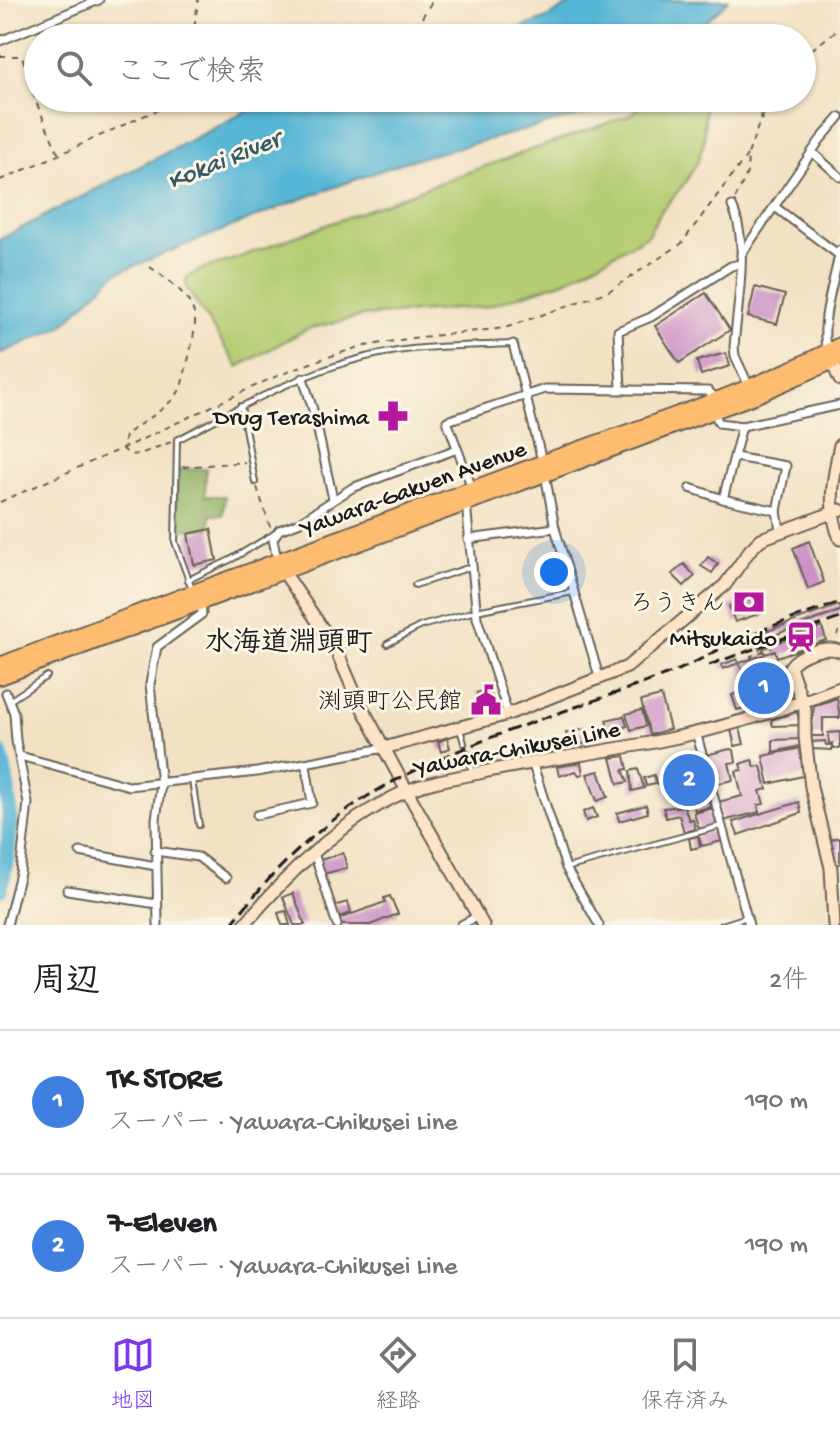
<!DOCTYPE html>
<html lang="ja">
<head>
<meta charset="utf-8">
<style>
	:root { --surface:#fff; --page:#f2f2f2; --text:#202124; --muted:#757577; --line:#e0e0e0; --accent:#7c3aed }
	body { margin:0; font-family:"Gochi Hand","Klee One",sans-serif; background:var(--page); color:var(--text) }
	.you { position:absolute; left:554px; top:572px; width:28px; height:28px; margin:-20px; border:6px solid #fff; border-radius:50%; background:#1a73e8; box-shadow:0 0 0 12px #1a73e833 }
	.badge { display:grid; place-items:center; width:52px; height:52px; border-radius:50%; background:var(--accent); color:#fff; font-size:26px; font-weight:700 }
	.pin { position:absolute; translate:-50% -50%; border:4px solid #fff; box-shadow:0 2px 8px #0006 }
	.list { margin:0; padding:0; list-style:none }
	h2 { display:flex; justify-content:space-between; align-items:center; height:104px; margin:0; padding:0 32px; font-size:34px }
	h2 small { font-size:26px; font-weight:400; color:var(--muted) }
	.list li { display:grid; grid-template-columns:52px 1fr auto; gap:24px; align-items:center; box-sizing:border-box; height:144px; padding:0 32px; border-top:2px solid var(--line) }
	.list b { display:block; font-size:30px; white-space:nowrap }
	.list p { margin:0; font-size:26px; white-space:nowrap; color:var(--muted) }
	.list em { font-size:26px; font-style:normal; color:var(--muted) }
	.icon { flex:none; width:44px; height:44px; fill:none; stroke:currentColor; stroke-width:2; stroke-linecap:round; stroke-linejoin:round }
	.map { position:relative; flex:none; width:840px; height:925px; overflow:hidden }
	.search { position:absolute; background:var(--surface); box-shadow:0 2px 6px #0004; left:24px; right:24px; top:24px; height:88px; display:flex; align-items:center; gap:20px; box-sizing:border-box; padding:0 28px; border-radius:44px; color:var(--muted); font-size:30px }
	.sheet { height:392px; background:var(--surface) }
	nav { display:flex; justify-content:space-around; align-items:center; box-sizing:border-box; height:112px; border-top:2px solid var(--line); background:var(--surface); font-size:22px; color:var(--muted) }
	nav a { display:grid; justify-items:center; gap:4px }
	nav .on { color:var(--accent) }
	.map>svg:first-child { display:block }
	.green { fill:#b4cc72; stroke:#687447; stroke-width:2 }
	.forest { fill:#8fb064; stroke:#566640; stroke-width:2 }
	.water { fill:#56b6d5; stroke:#396978; stroke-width:2 }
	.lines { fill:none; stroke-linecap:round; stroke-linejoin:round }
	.river { stroke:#56b6d5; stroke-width:16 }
	.building { fill:#cb8fc6 }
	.lane-casing { stroke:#676157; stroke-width:8 }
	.street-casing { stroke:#676157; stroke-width:11 }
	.secondary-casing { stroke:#676157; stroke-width:15 }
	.highway-casing { stroke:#676157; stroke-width:18 }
	.path { stroke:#676157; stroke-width:2; stroke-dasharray:6 6; stroke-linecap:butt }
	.lane { stroke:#fff; stroke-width:4 }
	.street { stroke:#fff; stroke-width:7 }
	.secondary { stroke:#fee4c6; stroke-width:11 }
	.highway { stroke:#fdbc70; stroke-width:14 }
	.rail { stroke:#1c1c1c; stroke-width:3; stroke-dasharray:12 6; stroke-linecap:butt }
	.labels { text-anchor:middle; stroke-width:6; stroke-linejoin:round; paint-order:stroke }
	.poi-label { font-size:24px; fill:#1c1c1c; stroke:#fcf5e5; text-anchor:end }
	.street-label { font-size:24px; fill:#1c1c1c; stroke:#fcf5e5 }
	.water-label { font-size:26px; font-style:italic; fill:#335a66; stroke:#fcf5e5 }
	.quarter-label { font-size:28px; font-weight:bold; fill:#1c1c1c; stroke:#fcf5e5 }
</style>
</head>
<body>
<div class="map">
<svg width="840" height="925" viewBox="0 0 840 925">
	<rect width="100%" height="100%" fill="#fcf5e5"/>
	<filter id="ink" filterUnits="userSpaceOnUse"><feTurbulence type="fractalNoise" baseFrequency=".0125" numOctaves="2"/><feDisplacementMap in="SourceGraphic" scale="16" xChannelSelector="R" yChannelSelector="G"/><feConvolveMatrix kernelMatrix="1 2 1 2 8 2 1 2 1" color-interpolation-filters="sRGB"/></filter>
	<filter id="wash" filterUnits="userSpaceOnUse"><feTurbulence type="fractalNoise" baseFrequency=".006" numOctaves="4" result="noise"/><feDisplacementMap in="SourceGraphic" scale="32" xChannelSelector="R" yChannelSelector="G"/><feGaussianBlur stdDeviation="1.8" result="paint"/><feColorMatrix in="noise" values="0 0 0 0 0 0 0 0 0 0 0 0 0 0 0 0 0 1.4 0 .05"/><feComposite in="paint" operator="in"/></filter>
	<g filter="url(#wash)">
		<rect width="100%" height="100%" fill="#f2e2c4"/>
		<!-- green -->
		<polygon class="green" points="648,98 705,98 704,141 698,161 685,183 662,210 647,236 565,281 484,307 363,316 307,329 238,367 186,287 187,277 205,268 232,260 460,175 631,115"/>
		<!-- forest -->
		<polygon class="forest" points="178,469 206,469 205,496 225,496 223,515 211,515 210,528 178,530 176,518"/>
		<!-- water -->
		<g class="water">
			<polygon points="577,0 729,0 688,38 494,38 547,18"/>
			<polygon points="292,98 613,98 586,114 407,161 296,201 116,273 62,326 0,354 0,239 258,105"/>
		</g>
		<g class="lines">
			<!-- river -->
			<path class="river" d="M0,753C13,803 13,838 0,889"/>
		</g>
		<g id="blocks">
			<!-- building -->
			<g class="building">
				<polygon points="755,287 785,295 777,324 748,317"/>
				<polygon points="706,293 730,330 679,363 655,326"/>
				<polygon points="726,353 730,366 701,375 697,361"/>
				<polygon points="211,529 217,560 194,565 188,534"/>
				<polygon points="809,541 824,582 808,589 793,548"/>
				<polygon points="708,557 718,564 712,573 701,566"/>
				<polygon points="684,564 695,576 684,586 672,574"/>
				<polygon points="759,596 764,612 735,622 729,606"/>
				<polygon points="839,605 840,611 752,643 751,637"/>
				<polygon points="822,627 826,640 777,657 775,651 765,654 763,649 772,644"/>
				<polygon points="763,655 768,668 744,676 739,663"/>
				<polygon points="737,659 739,663 723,669 721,665"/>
				<polygon points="766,682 774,700 737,710 732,695"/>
				<polygon points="489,689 495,707 483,711 477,693"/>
				<polygon points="661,696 670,729 650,735 641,701"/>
				<polygon points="837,698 840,718 823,718 823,736 811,736 814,706"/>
				<polygon points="642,710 646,726 631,730 626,714"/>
				<polygon points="797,712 800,725 773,726 771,720"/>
				<polygon points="624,716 627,726 609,731 606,720"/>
				<polygon points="740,728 744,744 735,746 731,730"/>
				<polygon points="586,729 588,743 568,746 566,733"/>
				<polygon points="840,732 840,748 833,748 833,743 829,744 828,733"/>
				<polygon points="447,738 450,748 441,752 438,742"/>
				<polygon points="801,739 801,745 796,747 773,752 773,740"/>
				<polygon points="825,741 826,745 832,745 832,750 812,749 811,742"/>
				<polygon points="801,748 807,775 769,784 763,756"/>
				<polygon points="730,749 734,750 736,762 729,763 733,780 715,784 714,778 719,776 717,769 711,768 706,755"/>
				<polygon points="625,756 628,769 623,770 628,782 618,784 611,758"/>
				<polygon points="752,760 755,767 761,766 767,789 760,791 764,804 758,805 759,812 723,821 718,802 742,796 736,771 742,770 740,764"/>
				<polygon points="581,763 583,774 579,775 576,771 559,776 557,767"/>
				<polygon points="638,769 644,788 632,791 630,771"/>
				<polygon points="697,770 701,787 674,795 669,779"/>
				<polygon points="599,771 608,797 597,801 587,774"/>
				<polygon points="654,775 656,784 646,786 644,778"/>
				<polygon points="702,793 704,799 708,798 710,807 695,811 691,795"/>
				<polygon points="799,802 801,813 738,835 733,822"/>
				<polygon points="646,805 648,813 619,821 617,813"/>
				<polygon points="684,806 689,820 693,819 695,829 684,832 679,815 666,818 663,808"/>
				<polygon points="593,808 597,817 586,821 583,812"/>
				<polygon points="713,808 718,824 699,829 694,813"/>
				<polygon points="719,829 722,841 702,846 698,835"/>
				<polygon points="698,836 700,847 691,849 689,838"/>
				<polygon points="840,837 840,864 836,864 831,839"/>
				<polygon points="343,853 347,868 323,874 320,860"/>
				<polygon points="293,893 305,925 294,925 283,897"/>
				<polygon points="390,896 398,914 370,925 340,925 338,919 385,902 384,898"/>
				<polygon points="348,902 351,913 338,917 333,906"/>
				<polygon points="286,911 290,925 282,925 278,913"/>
			</g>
		</g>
	</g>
	<g filter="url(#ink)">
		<use href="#blocks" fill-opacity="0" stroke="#676157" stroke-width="2"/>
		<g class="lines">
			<!-- lane casing -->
			<g class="lane-casing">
				<g id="lane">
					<polyline points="241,406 255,482"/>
					<polyline points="188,580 232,559 274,534"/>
					<polyline points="415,585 471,567"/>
					<path d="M192,589L175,542L177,440C246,404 319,362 397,351C435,345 475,346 513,344"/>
					<polyline points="387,644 421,626 476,611 573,592"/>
					<polyline points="9,701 47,676"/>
					<polyline points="460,729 464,743"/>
					<polyline points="467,753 473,772"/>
					<polyline points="192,780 199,825"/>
					<polyline points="566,868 721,826"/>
					<polyline points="722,925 747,917"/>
				</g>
			</g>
			<!-- street casing -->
			<g class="street-casing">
				<g id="street">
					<polyline points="0,41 99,0"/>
					<polyline points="812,152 840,177"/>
					<path d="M732,206C750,243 737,306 734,347L735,356L749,386"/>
					<polyline points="775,207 839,255"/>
					<polyline points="741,255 820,140 840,117"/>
					<polyline points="513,344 542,461"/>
					<path d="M827,351C819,323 835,279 840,250"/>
					<polyline points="303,378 314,413 333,499"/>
					<polyline points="621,388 618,331 651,317 731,266 740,264"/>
					<polyline points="713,411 719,423 742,426 840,405"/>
					<polyline points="735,457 786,466 777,511 780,530"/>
					<polyline points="545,474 555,528 600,680"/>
					<polyline points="472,488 447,421 545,389 708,391 716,398"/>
					<polyline points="690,488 723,499 777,511"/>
					<polyline points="723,499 742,426"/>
					<polyline points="466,503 477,618 508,714"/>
					<polyline points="468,539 555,528"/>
					<polyline points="277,560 273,539 279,530 298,523 352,488 457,449"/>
					<polyline points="6,693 14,713 16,741 28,803 20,873 7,925"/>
					<polyline points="696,732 749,925"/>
					<polyline points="20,756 129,786 257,772 384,748"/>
					<polyline points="532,762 566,868 599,925"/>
					<polyline points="257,815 312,803 306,765"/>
					<polyline points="155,851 198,857 226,878"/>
					<polyline points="80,852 156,866"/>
					<polyline points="314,853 337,925"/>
					<polyline points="67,890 157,904"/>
					<polyline points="158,925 156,819 161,784 150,684 157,647 202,614 201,602"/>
					<polyline points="461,925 478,916"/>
				</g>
			</g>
			<!-- secondary casing -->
			<g class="secondary-casing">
				<g id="secondary">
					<polyline points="829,355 840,380"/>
					<path d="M840,445C833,478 827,507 840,539"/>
					<polyline points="281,568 335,647 356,696 407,791 483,925"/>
					<polyline points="384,748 508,714 627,667 725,585 750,550 761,539 840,510"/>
					<path d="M244,925C288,873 340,822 402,793C426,782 453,778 479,773C539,760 599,753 659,741C720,729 782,710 840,688"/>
					<path d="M834,925L831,868L811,787L805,737V710L790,667C798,654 826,645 840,651"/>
				</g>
			</g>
			<!-- highway casing -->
			<g class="highway-casing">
				<g id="highway">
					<path d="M0,665C179,596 361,531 541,463C641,426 745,395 840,345"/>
					<polyline points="0,677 757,395 840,358"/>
				</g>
			</g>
			<!-- path -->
			<g class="path">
				<polyline points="193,38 198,0"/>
				<polyline points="409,38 433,0"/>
				<polyline points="0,56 22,56 36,102 59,155"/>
				<polyline points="802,57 840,28"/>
				<polyline points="761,120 771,98"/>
				<path d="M0,180C57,157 112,129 169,105L178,98"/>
				<polyline points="735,199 747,173 748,154 760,121 762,98"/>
				<path d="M150,267C166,278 193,296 195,319C196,334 185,371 181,388C169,409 143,421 125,435L123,449L130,455L140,454L171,442"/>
				<polyline points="183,467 245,462"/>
				<polyline points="257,487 270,527"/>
				<polyline points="0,502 134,443 270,379 316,361 359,347 412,338 505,328 609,291 681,244 748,154"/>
				<polyline points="837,635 839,631"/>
				<polyline points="760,651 755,638 760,636"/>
				<polyline points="752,659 751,656 772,648"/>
				<polyline points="766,662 772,661"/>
			</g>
			<!-- lane -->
			<use href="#lane" class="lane"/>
			<!-- street -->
			<use href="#street" class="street"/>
			<!-- secondary -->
			<use href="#secondary" class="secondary"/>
			<!-- highway -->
			<use href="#highway" class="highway"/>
			<!-- rail -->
			<g class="rail">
				<polyline points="709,665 840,618"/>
				<path d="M231,925C269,874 319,825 373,793C461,741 570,711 666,675C693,665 717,649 743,638C774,624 808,614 840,602"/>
			</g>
		</g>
	</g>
	<!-- icons -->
	<defs>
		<g id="pharmacy-bare" transform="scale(2.4)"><path d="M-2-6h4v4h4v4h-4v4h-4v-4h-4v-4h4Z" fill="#b5179e" stroke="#fcf5e5" stroke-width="2.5" paint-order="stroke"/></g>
		<g id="bank-bare" transform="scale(2.4)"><path d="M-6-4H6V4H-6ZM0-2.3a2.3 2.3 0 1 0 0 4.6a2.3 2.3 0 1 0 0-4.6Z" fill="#b5179e" stroke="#fcf5e5" stroke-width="2.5" paint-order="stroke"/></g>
		<g id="station-bare" transform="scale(2.4)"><path d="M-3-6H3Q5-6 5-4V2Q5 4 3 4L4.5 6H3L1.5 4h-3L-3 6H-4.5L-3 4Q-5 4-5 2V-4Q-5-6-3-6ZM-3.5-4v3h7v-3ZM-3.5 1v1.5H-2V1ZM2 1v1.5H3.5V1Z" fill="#b5179e" stroke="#fcf5e5" stroke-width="2.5" paint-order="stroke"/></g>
		<g id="civic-bare" transform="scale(2.4)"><path d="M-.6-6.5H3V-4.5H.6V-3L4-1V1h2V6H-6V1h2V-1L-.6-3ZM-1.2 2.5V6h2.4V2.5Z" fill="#b5179e" stroke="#fcf5e5" stroke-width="2.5" paint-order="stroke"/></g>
	</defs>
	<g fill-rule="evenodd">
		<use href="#pharmacy-bare" x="393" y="416"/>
		<use href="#bank-bare" x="749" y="602"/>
		<use href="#station-bare" x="801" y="637"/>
		<use href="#civic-bare" x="486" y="700"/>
	</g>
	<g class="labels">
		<!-- poi labels -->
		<g class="poi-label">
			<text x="369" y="424">Drug Terashima</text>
			<text x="725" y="610">ろうきん</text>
			<text x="777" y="645">Mitsukaido</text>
			<text x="462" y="708">渕頭町公民館</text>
		</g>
		<!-- street labels -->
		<g class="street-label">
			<text transform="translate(413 487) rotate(-20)" y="8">Yawara-Gakuen Avenue</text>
			<text transform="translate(517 747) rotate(-11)" y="8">Yawara-Chikusei Line</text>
		</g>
		<!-- water labels -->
		<g class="water-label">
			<text transform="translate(223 158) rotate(-22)" y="9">Kokai River</text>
		</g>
		<!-- quarter labels -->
		<g class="quarter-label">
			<text x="289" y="650">水海道淵頭町</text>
		</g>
	</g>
</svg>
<div class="you"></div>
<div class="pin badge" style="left:764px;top:688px;background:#3f7fe0">1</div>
<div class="pin badge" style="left:689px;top:780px;background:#3f7fe0">2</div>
<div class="search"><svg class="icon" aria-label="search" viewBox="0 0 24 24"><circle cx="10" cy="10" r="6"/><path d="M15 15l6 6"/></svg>ここで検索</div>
</div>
<section class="sheet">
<h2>周辺<small>2件</small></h2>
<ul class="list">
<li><span class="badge" style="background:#3f7fe0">1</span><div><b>TK STORE</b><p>スーパー · Yawara-Chikusei Line</p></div><em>190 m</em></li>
<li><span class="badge" style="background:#3f7fe0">2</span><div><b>7-Eleven</b><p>スーパー · Yawara-Chikusei Line</p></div><em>190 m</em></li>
</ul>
</section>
<nav>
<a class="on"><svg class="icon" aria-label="map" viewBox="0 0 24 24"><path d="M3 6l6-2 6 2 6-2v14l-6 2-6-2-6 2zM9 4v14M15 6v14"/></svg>地図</a>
<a><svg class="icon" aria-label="directions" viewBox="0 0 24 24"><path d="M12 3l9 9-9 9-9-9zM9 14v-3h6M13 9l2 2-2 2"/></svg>経路</a>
<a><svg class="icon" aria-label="saved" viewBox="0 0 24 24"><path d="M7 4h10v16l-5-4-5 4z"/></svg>保存済み</a>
</nav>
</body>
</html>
